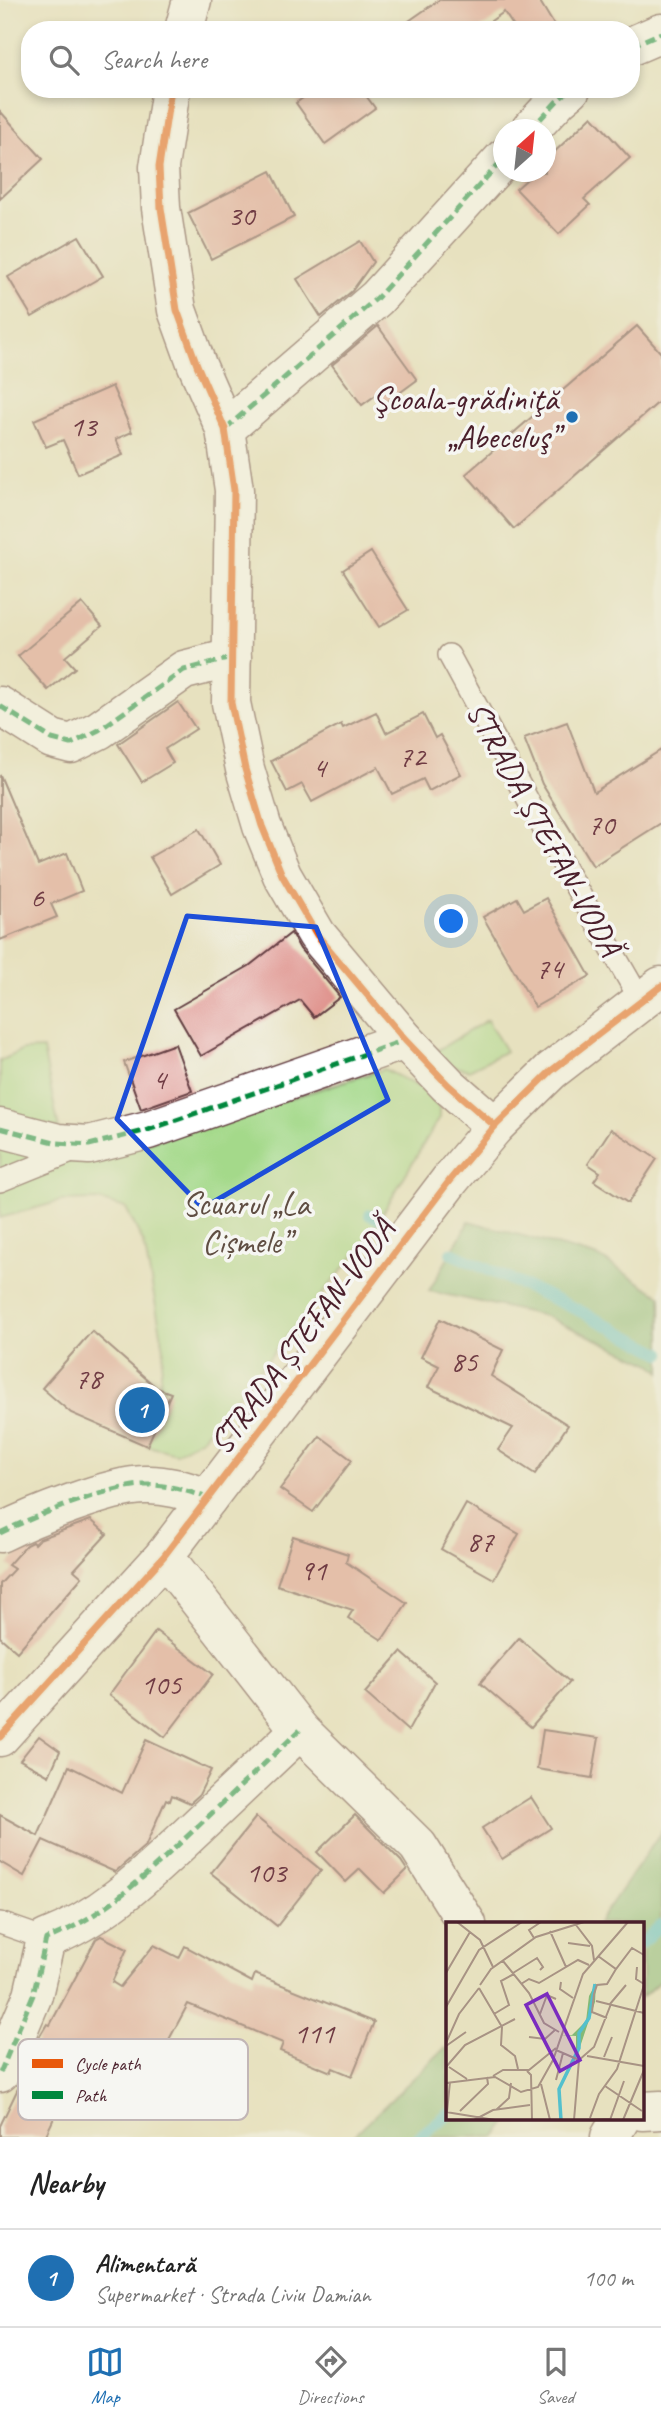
<!DOCTYPE html>
<html lang="en">
<head>
<meta charset="utf-8">
<style>
	:root { --surface:#fff; --page:#f6f6f6; --text:#222; --muted:#767676; --line:#e0e0e0; --accent:#1f6fb2 }
	body { margin:0; font-family:Caveat,sans-serif; background:var(--page); color:var(--text) }
	.compass { position:absolute; left:493px; top:119px; width:63px; height:63px; border-radius:50%; background:var(--surface); box-shadow:0 4px 10px #0003; rotate:27deg }
	.you { position:absolute; left:452px; top:922px; width:24px; height:24px; margin:-18px; border:5px solid #fff; border-radius:50%; background:#1a73e8; box-shadow:0 0 0 10px #1a73e833 }
	.badge { display:grid; place-items:center; width:46px; height:46px; border-radius:50%; background:var(--accent); color:#fff; font-size:23px; font-weight:700 }
	.pin { position:absolute; translate:-50% -50%; border:4px solid #fff; box-shadow:0 2px 7px #0006 }
	.list { margin:0; padding:0; list-style:none }
	h2 { display:flex; justify-content:space-between; align-items:center; height:91px; margin:0; padding:0 28px; font-size:30px }
	h2 small { font-size:23px; font-weight:400; color:var(--muted) }
	.list li { display:grid; grid-template-columns:46px 1fr auto; gap:21px; align-items:center; box-sizing:border-box; height:98px; padding:0 28px; border-top:2px solid var(--line) }
	.list b { display:block; font-size:26px; white-space:nowrap }
	.list p { margin:0; font-size:23px; white-space:nowrap; color:var(--muted) }
	.list em { font-size:23px; font-style:normal; color:var(--muted) }
	.icon { flex:none; width:38px; height:38px; fill:none; stroke:currentColor; stroke-width:2; stroke-linecap:round; stroke-linejoin:round }
	.map { position:relative; flex:none; width:661px; height:2137px; overflow:hidden }
	.search { position:absolute; background:var(--surface); box-shadow:0 4px 10px #0003; left:21px; right:21px; top:21px; height:77px; display:flex; align-items:center; gap:18px; box-sizing:border-box; padding:0 24px; border-radius:28px; color:var(--muted); font-size:26px }
	.sheet { height:189px; background:var(--surface) }
	nav { display:flex; justify-content:space-around; align-items:center; box-sizing:border-box; height:98px; border-top:2px solid var(--line); background:var(--surface); font-size:19px; color:var(--muted) }
	nav a { display:grid; justify-items:center; gap:4px }
	nav .on { color:var(--accent) }
	.map>svg:first-child { display:block }
	.green { fill:#a4d98a; stroke:#777c5a; stroke-width:2 }
	.forest { fill:#83b976; stroke:#666c50; stroke-width:2 }
	.lines { fill:none; stroke-linecap:round; stroke-linejoin:round }
	.stream { stroke:#54c0cd; stroke-width:12 }
	.building { fill:#e0948f }
	.lane-casing { stroke:#623c41; stroke-width:24 }
	.street-casing { stroke:#623c41; stroke-width:41 }
	.secondary-casing { stroke:#623c41; stroke-width:41 }
	.lane { stroke:#fff; stroke-width:21 }
	.street { stroke:#fff; stroke-width:38 }
	.secondary { stroke:#fff; stroke-width:38 }
	.quiet { stroke:#00873e; stroke-width:5; stroke-dasharray:10 5; stroke-linecap:butt }
	.cycleway-casing { stroke:#f6f6f2; stroke-width:11 }
	.cycleway { stroke:#e8590c; stroke-width:7 }
	.marked { fill:none; stroke:#1d4ed8; stroke-width:5; stroke-linejoin:round }
	.poi-dot { fill:#1f6fb2; stroke:#f6f6f2; stroke-width:2.5 }
	.labels { text-anchor:middle; stroke-width:7; stroke-linejoin:round; paint-order:stroke }
	.number-label { font-size:30px; fill:#703c44 }
	.poi-label { font-size:33px; fill:#4a1f2b; stroke:#f6f6f2; text-anchor:end }
	.street-label { font-size:33px; fill:#4a1f2b; stroke:#f6f6f2 }
	.park-label { font-size:33px; fill:#604e43; stroke:#f6f6f2 }
	.inset-river { fill:none; stroke:#54c0cd; stroke-width:3.5 }
	.inset-road { fill:none; stroke:#a89384; stroke-width:2 }
	.view { fill:#7b2cbf; fill-opacity:0.15; stroke:#7b2cbf; stroke-width:3.5 }
	.inset-edge { fill:none; stroke:#4a1f2b; stroke-width:3.5 }
	.key { fill:#f6f6f2; stroke:#c2b6b6; stroke-width:2 }
	.key-label { font-size:19px; fill:#4a1f2b }
</style>
</head>
<body>
<div class="map">
<svg width="661" height="2137" viewBox="0 0 661 2137">
	<rect width="100%" height="100%" fill="#f6f6f2"/>
	<filter id="ink" filterUnits="userSpaceOnUse"><feTurbulence type="fractalNoise" baseFrequency=".0143" numOctaves="2"/><feDisplacementMap in="SourceGraphic" scale="14" xChannelSelector="R" yChannelSelector="G"/><feConvolveMatrix kernelMatrix="1 2 1 2 8 2 1 2 1" color-interpolation-filters="sRGB"/></filter>
	<filter id="wash" filterUnits="userSpaceOnUse"><feTurbulence type="fractalNoise" baseFrequency=".00686" numOctaves="4" result="noise"/><feDisplacementMap in="SourceGraphic" scale="28" xChannelSelector="R" yChannelSelector="G"/><feGaussianBlur stdDeviation="1.57" result="paint"/><feColorMatrix in="noise" values="0 0 0 0 0 0 0 0 0 0 0 0 0 0 0 0 0 1.4 0 .05"/><feComposite in="paint" operator="in"/></filter>
	<g filter="url(#wash)">
		<rect width="100%" height="100%" fill="#e7e1bf"/>
		<!-- green -->
		<g class="green">
			<polygon points="487,1020 506,1051 469,1070 451,1066 435,1052"/>
			<polygon points="43,1049 59,1129 0,1111 0,1061 23,1050"/>
			<polygon points="384,1069 425,1090 439,1108 439,1118 365,1243 203,1437 176,1453 147,1446 170,1393 159,1389 164,1348 144,1244 126,1208 98,1200 61,1201 0,1218 0,1138 100,1157"/>
		</g>
		<!-- forest -->
		<g class="forest">
			<polygon points="469,1221 599,1257 661,1296 661,1372 654,1365 545,1316 429,1291"/>
			<polygon points="661,1832 661,1980 642,1997 642,1924 598,1923"/>
			<polygon points="445,2048 448,2050 448,2118 511,2118 496,2137 352,2137"/>
		</g>
		<g class="lines">
			<!-- stream -->
			<g class="stream">
				<polyline points="370,1215 378,1218"/>
				<polyline points="451,1253 578,1310 661,1353"/>
				<polyline points="642,1943 661,1925"/>
				<polyline points="419,2137 448,2114"/>
			</g>
		</g>
		<g id="blocks">
			<!-- building -->
			<g class="building">
				<polygon points="439,0 539,0 557,30 516,30 504,12 478,30 396,30"/>
				<polygon points="315,89 361,89 375,108 325,144 296,103"/>
				<polygon points="0,111 43,159 0,199"/>
				<polygon points="592,116 630,158 584,199 590,205 559,234 516,189 535,172 545,172 545,161"/>
				<polygon points="271,171 294,217 211,259 188,213"/>
				<polygon points="79,236 103,276 32,317 8,277"/>
				<polygon points="360,241 373,262 352,291 321,317 297,279"/>
				<polygon points="378,326 417,380 383,405 376,395 362,405 332,365"/>
				<polygon points="637,326 661,353 661,400 514,529 466,474"/>
				<polygon points="112,386 132,432 116,439 123,455 78,474 63,440 46,447 34,420"/>
				<polygon points="371,552 408,610 379,627 343,570"/>
				<polygon points="82,603 102,626 65,657 75,668 48,690 18,656"/>
				<polygon points="178,702 196,729 165,749 173,763 142,782 118,744"/>
				<polygon points="376,712 386,733 423,714 435,738 440,735 461,774 429,791 423,779 392,794 378,767 312,802 302,784 287,792 271,761 341,724 343,728"/>
				<polygon points="567,722 594,792 661,750 661,823 593,866 542,784 524,738"/>
				<polygon points="0,775 38,865 67,853 82,891 51,904 57,917 0,940"/>
				<polygon points="199,829 220,865 172,894 150,857"/>
				<polygon points="517,898 524,910 546,898 590,976 535,1007 483,917"/>
				<polygon points="291,933 300,949 340,997 314,1017 300,1000 201,1056 174,1009 249,966"/>
				<polygon points="175,1044 192,1091 141,1109 124,1062"/>
				<polygon points="611,1129 657,1159 628,1203 594,1181 600,1172 588,1164"/>
				<polygon points="440,1319 503,1350 491,1376 568,1425 535,1474 498,1450 513,1428 428,1387 439,1366 421,1357"/>
				<polygon points="92,1331 157,1388 171,1393 147,1446 71,1413 42,1388"/>
				<polygon points="320,1436 352,1460 313,1512 280,1489"/>
				<polygon points="466,1504 519,1534 494,1579 441,1549"/>
				<polygon points="91,1520 107,1534 74,1570 82,1577 17,1652 0,1637 0,1584 14,1569 8,1565 26,1545 32,1542 34,1544 39,1539"/>
				<polygon points="293,1536 348,1554 346,1562 407,1603 382,1640 348,1618 353,1610 277,1585"/>
				<polygon points="156,1631 213,1674 165,1737 109,1695"/>
				<polygon points="519,1638 570,1682 531,1727 480,1683"/>
				<polygon points="401,1652 435,1682 408,1731 365,1693"/>
				<polygon points="543,1730 599,1738 592,1778 537,1769"/>
				<polygon points="39,1736 60,1751 49,1776 20,1760"/>
				<polygon points="146,1740 211,1770 199,1795 190,1803 172,1795 170,1801 166,1799 146,1845 115,1872 43,1840 24,1876 0,1862 0,1815 38,1836 69,1766 122,1793"/>
				<polygon points="531,1797 551,1828 502,1859 482,1828"/>
				<polygon points="355,1815 401,1861 407,1870 384,1893 360,1869 346,1882 317,1852"/>
				<polygon points="256,1817 321,1870 277,1926 211,1873"/>
				<polygon points="101,1936 127,1949 112,1982 120,1987 154,1945 179,1958 185,1946 252,1982 255,1974 374,2022 352,2076 333,2068 331,2072 280,2051 283,2043 188,2004 157,2062 162,2065 133,2116 72,2080 45,2137 0,2137 0,2126 36,2051 34,2050 38,2039 47,2024 50,2025 96,1939"/>
			</g>
		</g>
	</g>
	<g filter="url(#ink)">
		<use href="#blocks" fill-opacity="0" stroke="#623c41" stroke-width="2"/>
		<g class="lines">
			<!-- lane casing -->
			<g class="lane-casing">
				<g id="lane">
					<polyline points="449,655 567,872 641,1001"/>
					<polyline points="0,1181 74,1151"/>
					<polyline points="0,1923 46,1939"/>
				</g>
			</g>
			<!-- street casing -->
			<g class="street-casing">
				<g id="street">
					<polyline points="184,30 192,0"/>
					<polyline points="631,46 661,33"/>
					<polyline points="171,89 159,167 161,208 177,310 197,365 225,429 234,490 231,703 245,769 262,826 282,875 317,935 405,1040 448,1085 495,1126"/>
					<polyline points="530,130 559,99 571,89"/>
					<polyline points="225,429 377,298 504,158"/>
					<polyline points="0,706 52,739 71,744 99,730 184,670 232,658"/>
					<polyline points="0,1128 58,1143 89,1145 148,1130 405,1040"/>
					<path d="M0,1533C32,1517 109,1486 144,1485C167,1484 187,1491 208,1498"/>
					<polyline points="164,1556 300,1730 418,1846 467,1924"/>
					<path d="M0,2073L33,1995L46,1939C105,1917 150,1871 195,1829C230,1796 265,1763 300,1730"/>
					<polyline points="642,2111 661,2110"/>
					<polyline points="610,2137 621,2118"/>
				</g>
			</g>
			<!-- secondary casing -->
			<g class="secondary-casing">
				<polyline id="secondary" points="0,1737 164,1556 450,1180 495,1126 551,1071 661,986"/>
			</g>
			<!-- lane -->
			<use href="#lane" class="lane"/>
			<!-- street -->
			<use href="#street" class="street"/>
			<!-- secondary -->
			<use href="#secondary" class="secondary"/>
			<!-- quiet -->
			<g class="quiet">
				<polyline points="631,46 661,33"/>
				<polyline points="530,130 559,99 571,89"/>
				<polyline points="225,429 377,298 504,158"/>
				<polyline points="0,706 52,739 71,744 99,730 184,670 232,658"/>
				<polyline points="0,1128 58,1143 89,1145 148,1130 405,1040"/>
				<path d="M0,1533C32,1517 109,1486 144,1485C167,1484 187,1491 208,1498"/>
				<path d="M0,2073L33,1995L46,1939C105,1917 150,1871 195,1829C230,1796 265,1763 300,1730"/>
			</g>
			<!-- cycleway casing -->
			<g class="cycleway-casing">
				<g id="cycleway">
					<polyline points="171,89 159,167 161,208 177,310 197,365 225,429 234,490 231,703 245,769 262,826 282,875 317,935 405,1040 448,1085 495,1126"/>
					<polyline points="0,1737 164,1556 450,1180 495,1126 551,1071 661,986"/>
				</g>
			</g>
			<!-- cycleway -->
			<use href="#cycleway" class="cycleway"/>
		</g>
	</g>
	<!-- marked area -->
	<path d="M0 0H661V2137H0ZM187,916L316,927L388,1100L203,1208L117,1119Z" fill="#e7e1bf" fill-opacity=".55" fill-rule="evenodd"/>
	<path class="marked" d="M187,916L316,927L388,1100L203,1208L117,1119Z"/>
	<!-- markers -->
	<circle class="poi-dot" cx="572" cy="417" r="7"/>
	<g class="labels">
		<!-- number labels -->
		<g class="number-label">
			<text x="241" y="225">30</text>
			<text x="83" y="436">13</text>
			<text x="412" y="766">72</text>
			<text x="319" y="777">4</text>
			<text x="601" y="834">70</text>
			<text x="37" y="907">6</text>
			<text x="549" y="978">74</text>
			<text x="159" y="1089">4</text>
			<text x="464" y="1371">85</text>
			<text x="88" y="1388">78</text>
			<text x="480" y="1551">87</text>
			<text x="313" y="1580">91</text>
			<text x="161" y="1694">105</text>
			<text x="266" y="1882">103</text>
			<text x="314" y="2043">111</text>
		</g>
		<!-- poi labels -->
		<g class="poi-label">
			<text x="558" y="410">Şcoala-grădiniţă<tspan x="558" dy="38">„Abeceluş”</tspan></text>
		</g>
		<!-- street labels -->
		<g class="street-label">
			<text transform="translate(545 828) rotate(61)" y="12">STRADA ȘTEFAN-VODĂ</text>
			<text transform="translate(301 1336) rotate(-53)" y="12">STRADA ȘTEFAN-VODĂ</text>
		</g>
		<!-- park labels -->
		<g class="park-label">
			<text x="246" y="1215">Scuarul „La<tspan x="246" dy="38">Cișmele”</tspan></text>
		</g>
	</g>
	<!-- overview -->
	<g transform="translate(446 1922)">
		<rect width="198" height="198" fill="#e7e1bf"/>
		<path d="M150,61L149,80L130,137V114L114,113H126L140,99L143,74Z" fill="#83b976"/>
		<path class="inset-river" d="M115,198L113,167L133,126V111L143,96L149,62"/>
		<path class="inset-road" d="M11,0L34,18L47,45M130,3L146,24L148,38M104,9L120,45M88,16L83,8L95,0M122,21L144,24M152,34L170,47L186,26L198,33M57,39L83,71L98,101L113,110M191,45L190,57L198,62M0,51L24,10M67,51L91,36L97,45L94,48M115,60L114,67L127,76M75,62L83,57L93,61L132,38L143,43M34,63L45,47L90,15L138,0M33,66L56,105L55,123L69,134L72,147M150,79L198,91M164,82L180,63M0,85L33,28L76,0M48,92L63,83L55,59L68,52M94,92L101,73L110,77M161,96L146,90L148,72L151,63L161,62L170,47M83,115L99,117L109,108M0,121L13,92L33,66M0,124L20,110M110,128L133,138M141,134L198,144M158,135L166,115M133,138L148,125L165,82M0,145L19,123L69,97M3,145L21,157M81,149L85,153L86,198M47,154L57,148H83L110,126M110,158L117,131M0,161L49,155L75,170L92,165L107,138L137,52L182,0M95,162L104,198M159,164L196,189M50,188L63,176L65,161M14,189L42,162L41,155M0,190L49,198M1,190L4,160M144,196L153,172L171,147L198,63M28,198L47,188L84,183M128,198L133,138M141,198L164,197M164,198L178,159M177,198L198,148"/>
		<path class="view" d="M101,72L134,138L114,149L80,83Z"/>
		<rect width="198" height="198" class="inset-edge"/>
	</g>
	<!-- legend -->
	<rect x="18" y="2039" width="230" height="81" rx="10" class="key"/>
	<rect x="32" y="2059" width="31" height="9" fill="#e8590c"/>
	<rect x="32" y="2091" width="31" height="8" fill="#00873e"/>
	<g class="key-label">
		<text x="75" y="2070">Cycle path</text>
		<text x="75" y="2102">Path</text>
	</g>
</svg>
<svg class="compass" viewBox="-18 -18 36 36"><path d="M0-13l5 13h-10z" fill="#e53935"/><path d="M0 13l5-13h-10z" fill="#767676"/></svg>
<div class="you"></div>
<div class="pin badge" style="left:142px;top:1410px">1</div>
<div class="search"><svg class="icon" aria-label="search" viewBox="0 0 24 24"><circle cx="10" cy="10" r="6"/><path d="M15 15l6 6"/></svg>Search here</div>
</div>
<section class="sheet">
<h2>Nearby<small></small></h2>
<ul class="list">
<li><span class="badge">1</span><div><b>Alimentară</b><p>Supermarket · Strada Liviu Damian</p></div><em>100 m</em></li>
</ul>
</section>
<nav>
<a class="on"><svg class="icon" aria-label="map" viewBox="0 0 24 24"><path d="M3 6l6-2 6 2 6-2v14l-6 2-6-2-6 2zM9 4v14M15 6v14"/></svg>Map</a>
<a><svg class="icon" aria-label="directions" viewBox="0 0 24 24"><path d="M12 3l9 9-9 9-9-9zM9 14v-3h6M13 9l2 2-2 2"/></svg>Directions</a>
<a><svg class="icon" aria-label="saved" viewBox="0 0 24 24"><path d="M7 4h10v16l-5-4-5 4z"/></svg>Saved</a>
</nav>
</body>
</html>
